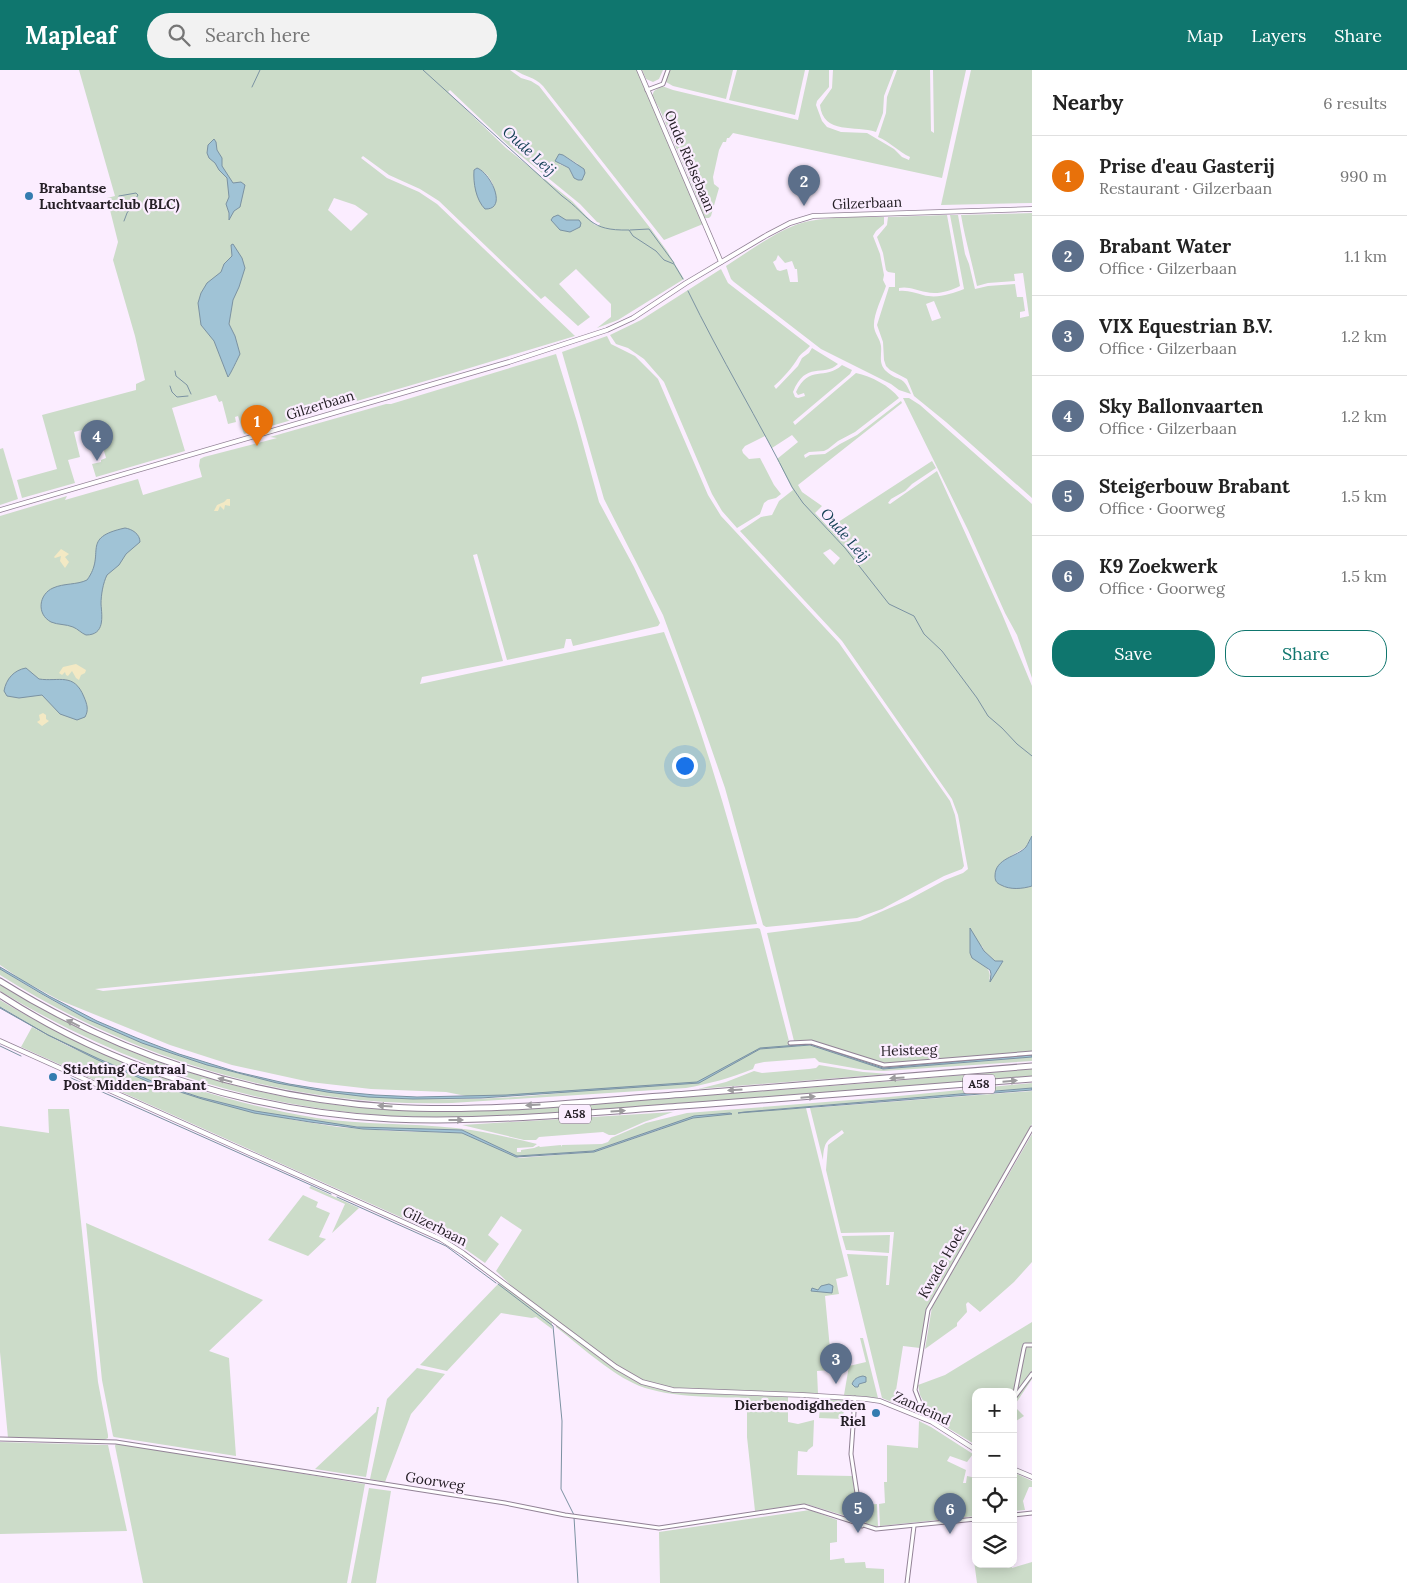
<!DOCTYPE html>
<html lang="en">
<head>
<meta charset="utf-8">
<style>
	:root { --surface:#fff; --page:#f2f2f2; --text:#222; --muted:#767676; --line:#e0e0e0; --accent:#0f766e }
	body { margin:0; font-family:Lora,serif; background:var(--page); color:var(--text) }
	.controls { position:absolute; right:15px; bottom:15px; display:grid; overflow:hidden; border-radius:10px; box-shadow:0 2px 12px #0003 }
	.controls button { width:45px; height:45px; display:grid; place-items:center; padding:0; border:0; border-bottom:1px solid var(--line); background:var(--surface); color:var(--text); font:25px sans-serif }
	.you { position:absolute; left:684px; top:695px; width:18px; height:18px; margin:-12px; border:4px solid #fff; border-radius:50%; background:#1a73e8; box-shadow:0 0 0 8px #1a73e833 }
	.badge { display:grid; place-items:center; width:32px; height:32px; border-radius:50%; background:var(--accent); color:#fff; font-size:16px; font-weight:700 }
	.pin { position:absolute; translate:-50% -41px; filter:drop-shadow(0 1px 2px #0008) }
	.pin::after { content:''; position:absolute; top:26px; width:18px; height:15px; background:inherit; clip-path:polygon(0 0,100% 0,50% 100%) }
	.list { margin:0; padding:0; list-style:none }
	h2 { display:flex; justify-content:space-between; align-items:center; height:65px; margin:0; padding:0 20px; font-size:21px }
	h2 small { font-size:16px; font-weight:400; color:var(--muted) }
	.list li { display:grid; grid-template-columns:32px 1fr auto; gap:15px; align-items:center; box-sizing:border-box; height:80px; padding:0 20px; border-top:1px solid var(--line) }
	.list b { display:block; font-size:19px; white-space:nowrap }
	.list p { margin:0; font-size:16px; white-space:nowrap; color:var(--muted) }
	.list em { font-size:16px; font-style:normal; color:var(--muted) }
	.actions { display:flex; gap:10px; padding:15px 20px }
	.actions a { flex:1; padding:11px 0; border:1px solid var(--accent); border-radius:20px; text-align:center; font-size:18px; color:var(--accent) }
	.actions .main { background:var(--accent); color:#fff }
	.icon { flex:none; width:28px; height:28px; fill:none; stroke:currentColor; stroke-width:2; stroke-linecap:round; stroke-linejoin:round }
	.map { position:relative; flex:none; width:1032px; height:1513px; overflow:hidden }
	header { display:flex; align-items:center; gap:30px; box-sizing:border-box; height:70px; padding:0 25px; background:var(--accent); color:#fff }
	header strong { font-size:24px }
	nav { display:flex; gap:28px; margin-inline-start:auto; font-size:18px }
	.search { width:350px; height:45px; background:var(--page); display:flex; align-items:center; gap:12px; box-sizing:border-box; padding:0 18px; border-radius:28px; color:var(--muted); font-size:19px }
	main { display:flex }
	aside { flex:1; background:var(--surface) }
	.map>svg:first-child { display:block }
	.green { fill:#ccdcc9; fill-rule:evenodd }
	.sand { fill:#f3e9c4 }
	.water { fill:#a0c3d6; stroke:#7b92a2 }
	.lines { fill:none; stroke-linecap:round; stroke-linejoin:round }
	.stream { stroke:#7b92a2; stroke-width:1 }
	.street-casing { stroke:#928296; stroke-width:5 }
	.secondary-casing { stroke:#928296; stroke-width:5.5 }
	.highway-casing { stroke:#928296; stroke-width:7 }
	.street { stroke:#fff; stroke-width:3 }
	.secondary { stroke:#fff; stroke-width:4 }
	.highway { stroke:#fff; stroke-width:5 }
	.oneway { fill:#9d9b9e }
	.poi-dot { fill:#347cb0; stroke:#fbedff; stroke-width:2 }
	.labels { text-anchor:middle; stroke-width:4.5; stroke-linejoin:round; paint-order:stroke }
	.shield { fill:#fbedff; stroke:#665e68; stroke-width:1 }
	.shield-label { font-size:12px; font-weight:bold; fill:#262027 }
	.street-label { font-size:14px; fill:#262027; stroke:#fbedff }
	.poi-label { font-size:14px; font-weight:bold; fill:#262027; stroke:#fbedff; text-anchor:start }
	.water-label { font-size:15px; font-style:italic; fill:#103e53; stroke:#fbedff }
</style>
</head>
<body>
<header>
<strong>Mapleaf</strong>
<div class="search"><svg class="icon" aria-label="search" viewBox="0 0 24 24"><circle cx="10" cy="10" r="6"/><path d="M15 15l6 6"/></svg>Search here</div>
<nav><a>Map</a><a>Layers</a><a>Share</a></nav>
</header>
<main>
<div class="map">
<svg width="1032" height="1513" viewBox="0 0 1032 1513">
	<rect width="100%" height="100%" fill="#fbedff"/>
	<!-- green -->
	<g class="green">
		<path d="M79,0H510L521,8L531,11L539,16L651,159L667,181L684,209L618,250L597,258L611,247V234L576,199L559,214L590,247L578,256L545,226L541,229L439,131L420,119L389,105L363,86L361,88L387,108L419,122L437,134L575,266L453,303L244,364L238,346L235,347L236,352L228,354L222,331L219,332L216,325L172,338L185,381L96,407L92,394L101,392V390L106,388L102,374L88,378L82,360L74,362L80,387L68,390L75,413L22,428L17,410L57,399L42,345L136,320V314L145,310L135,266L113,190L118,172L107,128L115,126ZM450,20L509,76L580,134L597,152L600,153L599,156L595,155L572,131L506,78L448,22ZM563,85L578,94L574,108L569,98L559,94ZM477,98C492,104 499,123 493,137L474,100ZM334,128L355,135L368,144L351,161L328,140Z"/>
		<path d="M515,0H637L703,154L664,170L543,16C535,7 525,7 515,0Z"/>
		<polygon points="642,0 663,0 659,9 653,12 646,9"/>
		<polygon points="669,0 733,0 726,29 673,16 666,12"/>
		<polygon points="737,0 805,0 795,45 729,30"/>
		<path d="M809,0H829V17L817,31L816,35L822,51L827,57L841,62L867,63L894,79L902,87L909,90L910,87C899,82 890,72 878,67L886,43L887,27L897,0H930L931,61L934,63L933,0H966L942,108L733,63L729,68H727L726,72H723L719,80L713,107L714,114L719,118L711,146L709,148H704L694,120L660,40L652,26L654,21L662,16L673,20L798,50Z"/>
		<path d="M833,0H894L884,26L883,43L876,62C856,55 823,65 820,35L832,18Z"/>
		<polygon points="971,0 1032,0 1032,133 941,135"/>
		<path d="M1032,143V428L946,352L914,326L907,309L890,300L886,296L884,290L883,272L877,255L889,217H895V203L888,202L886,200L883,183L877,167L887,155L888,147L947,145L960,216C950,221 937,225 926,222C916,220 908,216 899,218V221C908,220 915,223 923,225C937,229 951,224 964,219L950,145H958L965,184L969,194L975,219L988,216L1015,214L1017,227H1023L1025,241L1020,242V248L1029,246L1023,203L1014,204L1015,211L988,213L977,216C972,192 965,169 961,145ZM934,231L941,248L932,251L926,234Z"/>
		<path d="M884,147V154L876,161L873,166L880,184L884,205L883,210L886,216C882,228 873,245 874,257C875,264 880,269 881,276C882,285 878,293 886,301C899,313 902,303 911,324L899,320L891,314L821,279L734,212L731,209L726,196C748,182 769,166 793,156C816,146 858,147 884,147ZM778,185L785,193L792,191L795,199H797L798,212H790L787,199L780,201L777,200L773,192L776,190Z"/>
		<path d="M721,199L728,213L810,276C806,281 801,283 798,288C792,298 783,308 774,316L776,319L798,296L802,288L809,283L812,278L838,294C823,308 806,290 793,322L795,327L798,328L805,326L804,323L798,325L796,322C809,294 825,311 842,295L852,300L850,304L793,352L795,355L856,303C871,306 890,316 899,328L855,362L838,371L828,379L824,381L809,382L804,385L805,388L810,385L825,384L840,374L857,365L901,331L902,333L798,415L802,422L822,436L815,443L829,458L932,391L936,398L912,414L905,421L891,429L888,433L890,434L937,401L1002,544L1032,616V766L1026,777L1003,791L995,802L1030,817L1032,816V981L883,994L810,970L794,971L767,863L860,851L908,830L945,810L963,803L968,799L958,745L952,729L842,571L740,461L761,447L772,445L779,431L793,420L777,389L798,372L792,365L772,378L765,366L745,376L742,380L743,383L749,389L760,388L774,415L781,424L776,428L768,430L764,433L760,444L737,458L722,441L712,424L664,312L644,289L628,278L616,274L610,265L641,250ZM830,479L840,488L834,495L823,483ZM982,876L984,881L995,891H1003L989,910C994,894 974,895 970,883Z"/>
		<polygon points="607,266 611,274 635,286 658,309 708,425 721,446 839,573 950,731 955,745 964,796 962,799 944,806 882,839 857,848 766,857 763,855 725,718 699,643 663,545 604,429 562,282"/>
		<path d="M556,284L577,352L599,432L634,497L660,553L658,556L573,576L571,569H566L564,578L507,590L477,484L473,485L503,591L422,607L420,614L664,562C702,656 730,755 757,854L95,919L103,921L113,920L758,858L760,859L790,975L812,973L884,996L1032,985L882,998L811,974L789,977L810,975L883,999L1032,987V991L884,1001L865,1000L819,992L815,988L764,992L755,994L753,999C730,1008 709,1014 686,1018L452,1033C292,1038 135,990 0,905V899C29,917 58,935 89,949C241,1021 394,1041 561,1023L471,1027L446,1022L371,1019L310,1012L232,995L170,975L59,930L22,910L0,895V446L67,426L65,430L138,409L143,425L202,407L199,396L200,389L204,387L277,368L270,367L386,334H391Z"/>
		<polygon points="903,328 909,328 920,335 1032,434 1032,608 1017,565 1005,543 968,460"/>
		<polygon points="3,378 18,429 0,435 0,379"/>
		<path d="M0,914C119,989 255,1033 396,1040C429,1041 463,1039 497,1038C555,1036 613,1032 672,1028C792,1019 912,1010 1032,999V1006C914,1016 795,1025 677,1034C582,1041 486,1051 391,1046C249,1037 121,994 0,921Z"/>
		<path d="M0,930C97,988 204,1030 317,1048C363,1055 410,1053 456,1058C483,1061 511,1068 537,1074L533,1077L517,1078V1082H521V1080L534,1078L539,1076L540,1077L561,1075V1077L562,1075L602,1074L608,1072L611,1068L646,1053L687,1043L889,1027L1032,1013V1018L744,1042L806,1038L848,1206L836,1209L839,1224L825,1226L832,1300L817,1301L818,1324L670,1318L643,1311L611,1292L517,1221L496,1201L522,1160L501,1146L488,1165L499,1174L485,1193L454,1171L21,977L32,957L68,976L131,1004L167,1018L222,1034L294,1050L338,1057L391,1061L463,1063L519,1088L594,1082L662,1059V1057L593,1081L517,1086L462,1060L368,1058L310,1051L259,1042L199,1027L143,1008L99,989L48,965L3,938L0,937Z"/>
		<polygon points="819,995 863,1002 890,1004 698,1019 726,1012 754,1001 762,1003 809,999 816,998"/>
		<path d="M1032,1021V1054L929,1234L920,1278L903,1276L894,1333L882,1328L847,1184L888,1186L886,1215H889L894,1162L841,1163L826,1100L828,1075L844,1063L842,1060C827,1071 824,1070 823,1090L810,1038Z"/>
		<polygon points="48,1039 69,1039 98,1312 108,1365 108,1368 104,1370 8,1368 0,1282 0,1056 49,1063"/>
		<polygon points="673,1042 644,1052 615,1065 609,1065 603,1062 539,1067 536,1070 524,1070 462,1055"/>
		<polygon points="1032,1064 1032,1192 1014,1212 980,1242 968,1232 966,1234 967,1242 957,1253 957,1256 925,1279 932,1237"/>
		<polygon points="311,1116 313,1117 359,1138 332,1163 345,1134 309,1118"/>
		<polygon points="303,1125 318,1132 316,1137 330,1143 319,1167 326,1169 308,1186 268,1170"/>
		<polygon points="86,1153 263,1230 209,1281 229,1288 236,1386 114,1367 113,1366 102,1310"/>
		<polygon points="890,1165 889,1183 846,1180 842,1166"/>
		<polygon points="500,1212 552,1251 552,1259 536,1247 532,1248 501,1243 447,1301 420,1295"/>
		<polygon points="1032,1252 1032,1309 1014,1336 1024,1346 1013,1353 1013,1322 976,1322 976,1375 933,1349 920,1325 918,1315 945,1305"/>
		<path d="M556,1253L628,1307L654,1318L675,1322L788,1327V1352L798,1354L814,1350L813,1376L808,1380L807,1382L798,1381L797,1405L853,1406L859,1450L806,1434L755,1441L747,1367V1328C714,1327 663,1328 633,1313C608,1301 579,1275 556,1257Z"/>
		<polygon points="860,1268 863,1268 878,1328 844,1325 849,1296 866,1292"/>
		<polygon points="417,1298 445,1304 411,1344 385,1412 370,1409 387,1329"/>
		<polygon points="821,1329 852,1331 854,1333 853,1342 844,1341 842,1349 819,1348"/>
		<polygon points="377,1337 379,1337 366,1407 315,1399 376,1342"/>
		<polygon points="919,1351 931,1357 973,1384 967,1392 950,1386 947,1391 966,1400 963,1413 966,1413 967,1406 976,1408 976,1446 880,1456 879,1434 885,1433 884,1412 887,1412 887,1375 918,1378"/>
		<polygon points="0,1372 108,1375 127,1461 0,1464"/>
		<polygon points="116,1373 365,1414 347,1513 143,1513 115,1376"/>
		<polygon points="1013,1402 1032,1411 1032,1417 1029,1417 1023,1431 1025,1440 1013,1441"/>
		<polygon points="369,1418 391,1421 376,1513 351,1513"/>
		<polygon points="877,1434 878,1457 866,1455 862,1435"/>
		<polygon points="810,1440 837,1450 837,1472 830,1473 830,1490 844,1488 845,1493 865,1492 866,1498 884,1499 884,1513 660,1513 659,1462"/>
		<polygon points="972,1476 976,1476 976,1494 1013,1494 1013,1487 1015,1495 1011,1495 1012,1498 1032,1492 1032,1513 977,1513"/>
	</g>
	<!-- sand -->
	<g class="sand">
		<polygon points="227,429 230,429 230,436 225,435 224,440 220,436 218,441 214,441 217,435 224,432"/>
		<polygon points="61,479 69,484 65,487 69,492 65,498 60,491 61,486 55,488 54,487"/>
		<polygon points="76,594 86,600 85,603 81,605 79,610 76,608 72,601 68,606 66,605 65,602 62,605 59,603 63,597"/>
		<polygon points="43,643 46,645 46,649 49,651 42,656 37,652 40,650 39,645"/>
	</g>
	<!-- water -->
	<g class="water">
		<polygon points="214,69 216,72 217,80 222,88 222,96 233,113 241,112 245,115 240,137 234,141 229,150 229,143 226,134 229,127 227,108 219,100 215,93 209,88 207,83 208,75"/>
		<polygon points="559,84 563,85 584,99 585,103 582,110 578,110 574,108 569,98 555,91"/>
		<path d="M477,98C491,103 508,140 485,139C476,130 473,113 474,100Z"/>
		<polygon points="558,145 566,150 579,150 581,153 580,157 570,162 560,160 551,150 553,147"/>
		<path d="M233,174L242,188L245,198L239,217L233,230L229,254L235,266L240,284C238,288 230,305 228,307L214,271L201,255L198,233L201,223L207,213L221,202L224,194L232,186L231,175Z"/>
		<path d="M125,458C132,459 140,464 140,472L126,484L119,495L107,505C103,513 101,525 101,534C102,547 105,565 86,565C81,563 78,559 73,557C66,554 58,555 51,552C36,544 39,524 53,518C64,513 77,515 87,510C107,483 79,468 125,458Z"/>
		<path d="M26,598L39,609C59,612 74,602 84,627C87,634 89,640 85,647L77,650L60,644L42,625L19,628L7,626L4,621C6,609 14,600 26,598Z"/>
		<path d="M1032,766V816C1022,819 1010,820 1001,815C996,813 995,810 995,806C995,788 1017,787 1026,777C1028,774 1030,769 1032,766Z"/>
		<polygon points="970,858 984,881 995,891 1003,891 990,912 991,904 990,900 972,888 970,883"/>
		<polygon points="0,897 49,926 97,951 137,968 179,984 237,1002 289,1014 332,1021 375,1025 417,1027 506,1025 697,1012 760,978 811,974 883,998 1032,985 1032,987 883,999 810,975 760,979 699,1013 481,1028 413,1029 368,1027 327,1022 277,1013 207,995 174,984 142,973 87,949 42,924 0,899"/>
		<polygon points="0,937 48,965 99,989 154,1012 199,1027 255,1041 357,1057 462,1060 517,1086 593,1081 694,1046 730,1043 732,1044 693,1048 594,1082 516,1087 462,1063 363,1059 310,1052 254,1043 202,1029 149,1012 98,990 48,965 0,938"/>
		<polygon points="1032,1018 1032,1020 1019,1021 738,1043 744,1042"/>
		<polygon points="829,1214 833,1216 832,1223 811,1221 812,1218 818,1220 821,1216"/>
		<path d="M863,1306L866,1307V1312L859,1314L858,1317H855L852,1314C854,1309 857,1307 863,1306Z"/>
	</g>
	<g class="lines">
		<!-- stream -->
		<g class="stream">
			<path d="M423,0L562,126C591,147 588,161 629,160L633,166L656,181L664,190L674,194L683,209"/>
			<polyline points="252,17 260,0"/>
			<polyline points="119,126 136,123 138,125 127,143 124,151"/>
			<polyline points="630,160 649,159 674,193"/>
			<path d="M688,221C720,287 759,351 792,417L803,433L845,478L889,534L914,546L924,564L942,581L977,628L988,646L1002,658L1017,674L1032,686"/>
			<polyline points="175,301 176,306 187,315 191,324"/>
			<polyline points="170,316 172,322 177,327 188,326"/>
			<polyline points="0,976 21,986"/>
			<polyline points="71,1008 331,1124"/>
			<polyline points="337,1127 446,1176 496,1213"/>
			<polyline points="498,1214 553,1256 562,1351 561,1419 574,1445"/>
			<polyline points="574,1447 578,1513"/>
		</g>
		<!-- street casing -->
		<g class="street-casing">
			<g id="street">
				<polyline points="647,20 663,14 668,0"/>
				<polyline points="790,973 811,972 884,995 1032,983"/>
				<polyline points="1032,1275 1025,1275 1024,1278 1014,1328 1032,1304"/>
				<polyline points="855,1328 851,1384 862,1456"/>
				<polyline points="926,1349 915,1320 928,1240 1032,1058"/>
				<polyline points="0,1369 116,1372 505,1433 565,1445 659,1458 804,1436 876,1459 976,1449"/>
				<polyline points="1013,1445 1032,1443"/>
				<polyline points="907,1513 914,1456"/>
			</g>
		</g>
		<!-- secondary casing -->
		<g class="secondary-casing">
			<g id="secondary">
				<polyline points="639,0 721,192"/>
				<polyline points="0,440 509,292 607,260 633,248 686,213 767,165 790,153 813,146 1032,139"/>
				<polyline points="0,971 441,1169 463,1183 616,1297 642,1312 673,1320 803,1325 866,1329 880,1331 932,1352 976,1380"/>
				<polyline points="1013,1399 1032,1407"/>
			</g>
		</g>
		<!-- highway casing -->
		<g class="highway-casing">
			<g id="highway">
				<path d="M0,911C118,985 251,1028 390,1037C489,1043 589,1031 687,1024C802,1015 917,1006 1032,996"/>
				<path d="M0,925C115,1000 254,1042 391,1049C488,1053 586,1043 682,1036C799,1028 916,1019 1032,1009"/>
			</g>
		</g>
		<!-- street -->
		<use href="#street" class="street"/>
		<!-- secondary -->
		<use href="#secondary" class="secondary"/>
		<!-- highway -->
		<use href="#highway" class="highway"/>
	</g>
	<!-- one-way arrows -->
	<defs><path id="oneway-solid" d="M-6-.8H1V-3.2L6.5 0L1 3.2V.8H-6Z" transform="scale(1.25)"/></defs>
	<g class="oneway">
		<use href="#oneway-solid" transform="translate(73 953) rotate(-154)"/>
		<use href="#oneway-solid" transform="translate(897 1008) rotate(176)"/>
		<use href="#oneway-solid" transform="translate(225 1010) rotate(-165)"/>
		<use href="#oneway-solid" transform="translate(1010 1011) rotate(-5)"/>
		<use href="#oneway-solid" transform="translate(735 1020) rotate(176)"/>
		<use href="#oneway-solid" transform="translate(808 1027) rotate(-5)"/>
		<use href="#oneway-solid" transform="translate(533 1035) rotate(176)"/>
		<use href="#oneway-solid" transform="translate(385 1036) rotate(-176)"/>
		<use href="#oneway-solid" transform="translate(618 1041) rotate(-4)"/>
		<use href="#oneway-solid" transform="translate(456 1050)"/>
	</g>
	<!-- markers -->
	<g class="poi-dot">
		<circle cx="29" cy="126" r="5"/>
		<circle cx="53" cy="1007" r="5"/>
		<circle cx="876" cy="1343" r="5"/>
	</g>
	<g class="labels">
		<!-- shield labels -->
		<g class="shield">
			<rect x="963" y="1004.5" width="32" height="19" rx="4"/>
			<rect x="559" y="1034.5" width="32" height="19" rx="4"/>
		</g>
		<g class="shield-label">
			<text x="979" y="1018">A58</text>
			<text x="575" y="1048">A58</text>
		</g>
		<!-- street labels -->
		<g class="street-label">
			<text transform="translate(690 91) rotate(67)" y="5">Oude Rielsebaan</text>
			<text transform="translate(867 133) rotate(-2)" y="5">Gilzerbaan</text>
			<text transform="translate(320 335) rotate(-17)" y="5">Gilzerbaan</text>
			<text transform="translate(909 980) rotate(-2)" y="5">Heisteeg</text>
			<text transform="translate(435 1156) rotate(27)" y="5">Gilzerbaan</text>
			<text transform="translate(942 1192) rotate(-60)" y="5">Kwade Hoek</text>
			<text transform="translate(922 1338) rotate(25)" y="5">Zandeind</text>
			<text transform="translate(435 1411) rotate(9)" y="5">Goorweg</text>
		</g>
		<!-- poi labels -->
		<g class="poi-label">
			<text x="39" y="123">Brabantse<tspan x="39" dy="16">Luchtvaartclub (BLC)</tspan></text>
			<text x="63" y="1004">Stichting Centraal<tspan x="63" dy="16">Post Midden-Brabant</tspan></text>
			<text x="866" y="1340" text-anchor="end">Dierbenodigdheden<tspan x="866" dy="16">Riel</tspan></text>
		</g>
		<!-- water labels -->
		<g class="water-label">
			<text transform="translate(529 81) rotate(42)" y="5">Oude Leij</text>
			<text transform="translate(845 465) rotate(49)" y="5">Oude Leij</text>
		</g>
	</g>
</svg>
<div class="controls">
<button>+</button>
<button>−</button>
<button><svg class="icon" aria-label="locate" viewBox="0 0 24 24"><circle cx="12" cy="12" r="6"/><path d="M12 2v4M12 18v4M2 12h4M18 12h4"/></svg></button>
<button><svg class="icon" aria-label="layers" viewBox="0 0 24 24"><path d="M12 4l9 5-9 5-9-5zM3 14l9 5 9-5"/></svg></button>
</div>
<div class="you"></div>
<div class="pin badge" style="left:257px;top:376px;background:#e8710a">1</div>
<div class="pin badge" style="left:804px;top:136px;background:#5c6f8a">2</div>
<div class="pin badge" style="left:836px;top:1314px;background:#5c6f8a">3</div>
<div class="pin badge" style="left:97px;top:391px;background:#5c6f8a">4</div>
<div class="pin badge" style="left:858px;top:1463px;background:#5c6f8a">5</div>
<div class="pin badge" style="left:950px;top:1464px;background:#5c6f8a">6</div>
</div>
<aside>
<h2>Nearby<small>6 results</small></h2>
<ul class="list">
<li><span class="badge" style="background:#e8710a">1</span><div><b>Prise d'eau Gasterij</b><p>Restaurant · Gilzerbaan</p></div><em>990 m</em></li>
<li><span class="badge" style="background:#5c6f8a">2</span><div><b>Brabant Water</b><p>Office · Gilzerbaan</p></div><em>1.1 km</em></li>
<li><span class="badge" style="background:#5c6f8a">3</span><div><b>VIX Equestrian B.V.</b><p>Office · Gilzerbaan</p></div><em>1.2 km</em></li>
<li><span class="badge" style="background:#5c6f8a">4</span><div><b>Sky Ballonvaarten</b><p>Office · Gilzerbaan</p></div><em>1.2 km</em></li>
<li><span class="badge" style="background:#5c6f8a">5</span><div><b>Steigerbouw Brabant</b><p>Office · Goorweg</p></div><em>1.5 km</em></li>
<li><span class="badge" style="background:#5c6f8a">6</span><div><b>K9 Zoekwerk</b><p>Office · Goorweg</p></div><em>1.5 km</em></li>
</ul>
<div class="actions"><a class="main">Save</a><a>Share</a></div>
</aside>
</main>
</body>
</html>
